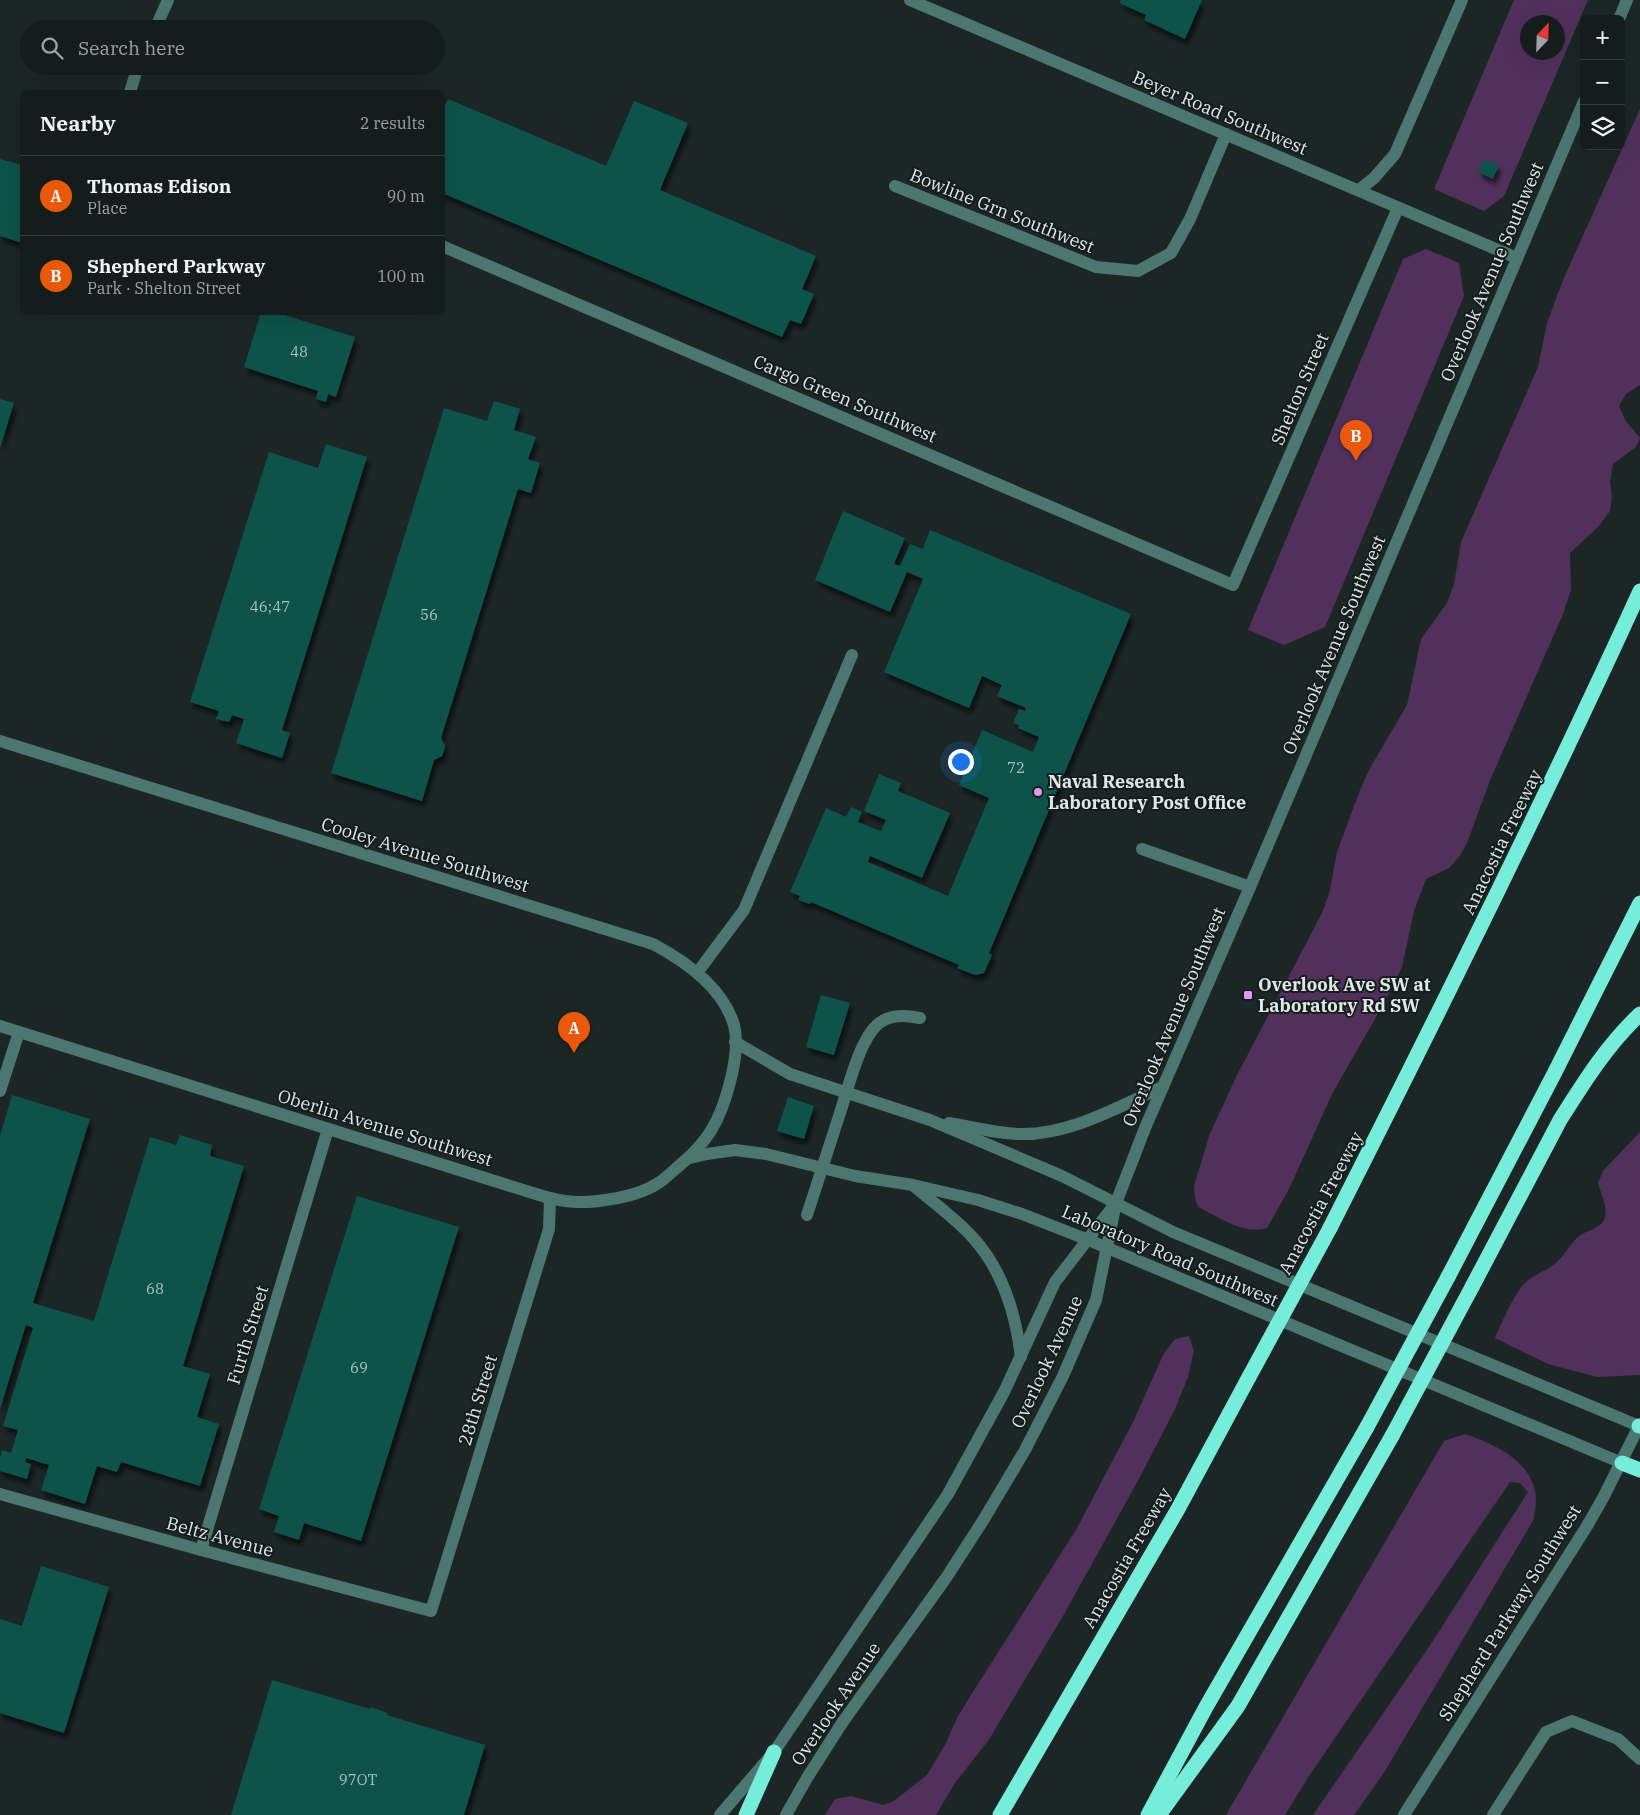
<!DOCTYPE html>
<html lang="en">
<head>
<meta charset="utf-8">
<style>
	:root { --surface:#151d1c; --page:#1e2625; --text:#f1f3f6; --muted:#9da2a3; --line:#343b3b; --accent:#ea580c }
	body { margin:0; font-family:"IBM Plex Serif",serif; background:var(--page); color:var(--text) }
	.controls { position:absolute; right:15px; top:15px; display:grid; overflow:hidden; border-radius:8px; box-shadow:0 5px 20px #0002 }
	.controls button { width:45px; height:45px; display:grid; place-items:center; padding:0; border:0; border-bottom:1px solid var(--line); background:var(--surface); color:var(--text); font:25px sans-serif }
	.compass { position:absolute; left:1520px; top:15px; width:45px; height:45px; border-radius:50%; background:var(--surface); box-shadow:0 5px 20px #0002; rotate:23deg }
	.you { position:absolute; left:960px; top:761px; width:18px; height:18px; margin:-12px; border:4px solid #fff; border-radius:50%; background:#1a73e8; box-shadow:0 0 0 8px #1a73e833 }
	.badge { display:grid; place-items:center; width:32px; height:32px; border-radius:50%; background:var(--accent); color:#fff; font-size:16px; font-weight:700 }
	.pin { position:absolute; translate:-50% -41px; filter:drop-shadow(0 1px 2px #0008) }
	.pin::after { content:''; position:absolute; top:26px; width:18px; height:15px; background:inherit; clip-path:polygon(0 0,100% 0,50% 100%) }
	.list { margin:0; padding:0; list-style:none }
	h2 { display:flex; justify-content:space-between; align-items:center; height:65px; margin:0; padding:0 20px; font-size:21px }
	h2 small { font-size:16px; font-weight:400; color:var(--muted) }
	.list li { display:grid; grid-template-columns:32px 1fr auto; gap:15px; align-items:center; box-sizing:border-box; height:80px; padding:0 20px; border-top:1px solid var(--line) }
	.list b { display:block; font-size:19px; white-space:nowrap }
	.list p { margin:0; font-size:16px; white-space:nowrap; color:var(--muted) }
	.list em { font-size:16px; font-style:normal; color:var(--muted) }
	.icon { flex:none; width:28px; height:28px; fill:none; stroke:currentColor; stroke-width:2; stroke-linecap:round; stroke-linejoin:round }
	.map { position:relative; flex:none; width:1640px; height:1815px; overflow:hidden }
	.search { position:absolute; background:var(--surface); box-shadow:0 5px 20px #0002; left:20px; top:20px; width:425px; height:55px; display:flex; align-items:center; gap:12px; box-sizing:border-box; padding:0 18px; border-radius:28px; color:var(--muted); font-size:19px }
	.panel { position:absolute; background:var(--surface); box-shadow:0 5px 20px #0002; left:20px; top:90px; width:425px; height:225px; border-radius:8px }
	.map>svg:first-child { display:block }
	.green { fill:#51315c; fill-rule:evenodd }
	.building { fill:#0c534a; filter:url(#shadow) }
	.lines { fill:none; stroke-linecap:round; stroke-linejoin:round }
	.minor { stroke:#4b7770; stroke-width:12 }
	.highway { stroke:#76eddb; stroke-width:15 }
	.highway-bridge { stroke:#76eddb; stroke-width:15 }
	.poi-dot { fill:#dd99f3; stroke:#131d1b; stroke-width:2 }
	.labels { text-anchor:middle; stroke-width:4; stroke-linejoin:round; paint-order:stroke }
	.number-label { font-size:15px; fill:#abc2bf }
	.street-label { font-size:18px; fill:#e0e7e6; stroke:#131d1b }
	.poi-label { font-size:18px; font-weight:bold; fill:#e0e7e6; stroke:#131d1b; text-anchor:start }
</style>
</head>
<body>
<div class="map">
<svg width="1640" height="1815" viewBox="0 0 1640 1815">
	<defs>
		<filter id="shadow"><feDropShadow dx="3" dy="5.5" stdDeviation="2.5" flood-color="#0009"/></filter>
	</defs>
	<rect width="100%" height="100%" fill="#1c2725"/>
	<!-- green -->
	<g class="green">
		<path d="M1514,0H1588L1504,196L1484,211L1434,189ZM1528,22H1558V52H1528Z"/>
		<path d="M1640,109V385L1626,394L1619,406L1625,420L1640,438L1636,447L1613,464L1610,481L1612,497L1610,511L1599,526L1570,553L1571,590L1563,614L1491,778L1467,843L1459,857L1449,868L1426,879L1414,911L1402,967L1383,1005L1333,1092L1289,1189L1267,1228C1243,1235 1219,1217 1198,1207L1195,1198L1194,1186L1209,1136L1236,1077L1322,913L1329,894L1337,852L1360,790L1370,768L1407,705L1421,639L1447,603L1454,584L1461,542L1538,367L1547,323L1563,280Z"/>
		<polygon points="1426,249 1459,263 1464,296 1325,627 1284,645 1248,630 1403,259"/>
		<path d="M1640,1132V1375L1597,1377L1548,1364L1495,1338C1500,1326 1515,1292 1524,1284C1533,1275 1546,1271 1556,1263C1565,1255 1570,1244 1578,1237C1586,1230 1598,1230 1604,1220C1609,1209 1601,1194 1598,1183L1603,1171Z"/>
		<polygon points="1189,1336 1194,1351 1188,1377 1175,1409 1140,1477 1063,1616 988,1741 955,1783 936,1815 825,1815 835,1799 851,1796 883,1805 894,1801 927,1775 946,1743 957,1718 971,1695 1076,1530 1133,1422 1164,1353 1175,1339"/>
		<path d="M1465,1434C1494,1444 1528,1459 1535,1491C1537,1499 1535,1510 1534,1519L1385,1771L1354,1815H1313L1433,1641L1528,1492L1520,1483L1510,1482L1309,1776L1285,1815H1226L1444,1441Z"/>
	</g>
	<!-- building -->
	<g class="building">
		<polygon points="1121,0 1202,0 1185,39 1144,20 1146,15 1119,3"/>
		<polygon points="448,99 606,166 634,101 688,123 660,190 816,256 802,289 814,294 801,324 790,320 782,337 442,193 442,112"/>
		<polygon points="0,159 22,165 22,243 0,236"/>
		<polygon points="1484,159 1499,165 1493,179 1478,172"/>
		<polygon points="261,312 275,312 355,337 336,397 328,394 326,402 316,399 318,391 244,367"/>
		<polygon points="0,399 14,403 0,448"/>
		<polygon points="494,401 520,409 514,430 536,437 528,459 540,463 531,493 518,489 441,738 445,745 444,751 442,756 434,760 422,801 331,773 444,408 487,421"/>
		<polygon points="326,444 367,457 282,730 290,733 282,758 236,743 244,719 232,715 229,722 216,719 219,711 190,702 269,452 318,468"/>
		<polygon points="843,511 905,538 894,564 900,566 910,544 923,549 930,530 1131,614 989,953 992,955 984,973 975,975 957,968 959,965 811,902 810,904 798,900 800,896 790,892 826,808 846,817 851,807 862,812 858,822 881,831 886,820 864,811 879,774 901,783 898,791 950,813 922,878 870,856 868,862 948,896 989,798 959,785 982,730 1033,752 1039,737 1018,728 1019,725 1013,723 1019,709 1025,711 1026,708 997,696 1002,685 982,676 969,708 884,672 923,579 907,572 890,612 815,580"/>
		<polygon points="821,995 850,1003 834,1055 806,1047"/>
		<polygon points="12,1095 90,1119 33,1303 94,1321 150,1137 176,1145 180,1135 212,1145 210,1156 244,1166 183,1366 210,1374 197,1417 219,1424 200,1486 121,1462 117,1472 97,1466 85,1504 41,1490 49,1465 26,1458 25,1462 31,1464 27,1479 0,1471 0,1458 2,1450 11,1453 18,1430 3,1426 33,1328 26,1325 0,1409 0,1136"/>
		<polygon points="788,1097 814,1106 804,1139 777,1131"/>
		<polygon points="357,1196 459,1227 361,1541 304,1523 299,1540 274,1532 279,1516 259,1509"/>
		<polygon points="41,1566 109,1587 64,1733 0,1713 0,1619 22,1626"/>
		<polygon points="272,1680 370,1709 370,1707 388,1713 387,1715 485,1745 464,1815 231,1815"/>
	</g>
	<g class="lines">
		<!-- minor -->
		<g class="minor">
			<polyline points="910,0 1517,258"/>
			<polyline points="1619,19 1627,0"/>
			<polyline points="155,29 168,0"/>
			<polyline points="130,92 138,66"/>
			<polyline points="895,186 1096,267 1138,271 1171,253 1190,219 1226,134"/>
			<polyline points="1359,190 1374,178 1395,154 1462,0"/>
			<polyline points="442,246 1233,585 1398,208"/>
			<path d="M0,741L653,944C685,961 723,988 734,1025C739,1044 734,1068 729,1086C720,1120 708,1142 680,1165C674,1170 667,1177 660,1182C647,1191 633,1195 618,1198C585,1204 567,1204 536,1194L0,1026"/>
			<polyline points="1142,849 1250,887"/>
			<polyline points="697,973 744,910 852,655"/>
			<polyline points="735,1042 790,1074 930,1120 1062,1176 1173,1232 1639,1426 1603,1498 1587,1526 1404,1815"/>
			<polyline points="0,1091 19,1032"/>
			<path d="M949,1123C972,1127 995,1133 1018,1134C1068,1136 1118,1107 1162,1087"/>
			<polyline points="690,1158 707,1154 735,1150 766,1154 855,1176 913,1185 978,1200 1022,1214 1086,1239 1622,1463"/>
			<path d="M915,1187C935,1204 958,1220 975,1240C1003,1272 1016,1316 1021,1357"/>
			<path d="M807,1215C818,1181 829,1147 840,1113C848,1089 859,1041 877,1025C889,1014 905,1015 920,1018"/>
			<polyline points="0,1494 201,1550 431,1611 549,1229 550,1198"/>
			<polyline points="201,1550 328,1129"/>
			<polyline points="720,1815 774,1752 948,1494 1004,1392 1055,1282 1115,1204"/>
			<polyline points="786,1815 807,1778 842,1723 946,1578 984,1519 1025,1450 1063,1376 1096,1300 1116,1203 1145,1128 1250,887 1584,101"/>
			<polyline points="1493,1815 1546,1732 1572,1721 1618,1739 1640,1759"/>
		</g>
		<!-- highway -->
		<g class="highway">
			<path d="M1330,1228C1437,1017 1542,806 1640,591"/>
			<polyline points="1448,1277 1554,1074 1640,903"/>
			<path d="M1472,1287L1560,1120C1584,1082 1607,1045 1640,1014"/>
			<polyline points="1639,1426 1640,1426"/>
			<polyline points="1622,1463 1640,1470"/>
			<polyline points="746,1815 774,1752"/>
			<polyline points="1000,1815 1178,1509 1249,1377"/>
			<polyline points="1148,1815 1206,1707 1367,1427"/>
			<polyline points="1159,1815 1238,1706 1392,1436"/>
		</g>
		<!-- highway-bridge -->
		<g class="highway-bridge">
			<polyline points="1249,1377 1330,1228"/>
			<polyline points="1367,1427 1448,1277"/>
			<polyline points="1392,1436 1472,1287"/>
		</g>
	</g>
	<!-- markers -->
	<g class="poi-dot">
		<circle cx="1038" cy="792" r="5"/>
		<rect x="1243" y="990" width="10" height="10" rx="2.5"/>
	</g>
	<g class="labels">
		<!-- number labels -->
		<g class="number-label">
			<text x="299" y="357">48</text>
			<text x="270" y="612">46;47</text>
			<text x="429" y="620">56</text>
			<text x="1016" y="773">72</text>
			<text x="155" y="1294">68</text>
			<text x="359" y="1373">69</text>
			<text x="358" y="1785">97OT</text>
		</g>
		<!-- street labels -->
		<g class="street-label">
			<text transform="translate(1220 113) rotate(23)" y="6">Beyer Road Southwest</text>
			<text transform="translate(1002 211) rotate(22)" y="6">Bowline Grn Southwest</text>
			<text transform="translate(1492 272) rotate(-67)" y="6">Overlook Avenue Southwest</text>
			<text transform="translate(1300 389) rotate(-67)" y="6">Shelton Street</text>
			<text transform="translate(845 399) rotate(23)" y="6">Cargo Green Southwest</text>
			<text transform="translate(1334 645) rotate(-67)" y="6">Overlook Avenue Southwest</text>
			<text transform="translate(1502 842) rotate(-64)" y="6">Anacostia Freeway</text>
			<text transform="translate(425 855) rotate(17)" y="6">Cooley Avenue Southwest</text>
			<text transform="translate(1174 1017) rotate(-67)" y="6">Overlook Avenue Southwest</text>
			<text transform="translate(385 1128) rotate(17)" y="6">Oberlin Avenue Southwest</text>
			<text transform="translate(1321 1203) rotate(-62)" y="6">Anacostia Freeway</text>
			<text transform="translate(1170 1256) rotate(23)" y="6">Laboratory Road Southwest</text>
			<text transform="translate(248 1335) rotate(-73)" y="6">Furth Street</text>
			<text transform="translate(1047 1362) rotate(-65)" y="6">Overlook Avenue</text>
			<text transform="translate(478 1400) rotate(-73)" y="6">28th Street</text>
			<text transform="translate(220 1537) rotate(15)" y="6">Beltz Avenue</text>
			<text transform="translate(1127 1558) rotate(-60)" y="6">Anacostia Freeway</text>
			<text transform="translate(1510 1613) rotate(-58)" y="6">Shepherd Parkway Southwest</text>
			<text transform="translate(836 1704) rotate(-56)" y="6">Overlook Avenue</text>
		</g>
		<!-- poi labels -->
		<g class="poi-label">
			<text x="1048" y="788">Naval Research<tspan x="1048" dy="21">Laboratory Post Office</tspan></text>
			<text x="1258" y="991">Overlook Ave SW at<tspan x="1258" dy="21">Laboratory Rd SW</tspan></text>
		</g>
	</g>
</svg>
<div class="controls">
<button>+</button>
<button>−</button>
<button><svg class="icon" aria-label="layers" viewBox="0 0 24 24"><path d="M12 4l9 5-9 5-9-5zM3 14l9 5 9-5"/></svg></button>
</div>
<svg class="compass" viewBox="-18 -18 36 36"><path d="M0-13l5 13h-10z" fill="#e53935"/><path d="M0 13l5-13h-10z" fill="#9da2a3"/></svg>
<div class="you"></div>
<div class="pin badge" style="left:574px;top:1053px">A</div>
<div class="pin badge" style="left:1356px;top:461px">B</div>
<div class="search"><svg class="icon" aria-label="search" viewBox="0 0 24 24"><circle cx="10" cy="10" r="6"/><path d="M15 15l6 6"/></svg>Search here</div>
<section class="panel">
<h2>Nearby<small>2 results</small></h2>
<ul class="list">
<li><span class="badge">A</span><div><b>Thomas Edison</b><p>Place</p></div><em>90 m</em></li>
<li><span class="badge">B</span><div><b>Shepherd Parkway</b><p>Park · Shelton Street</p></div><em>100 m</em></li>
</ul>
</section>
</div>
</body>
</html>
